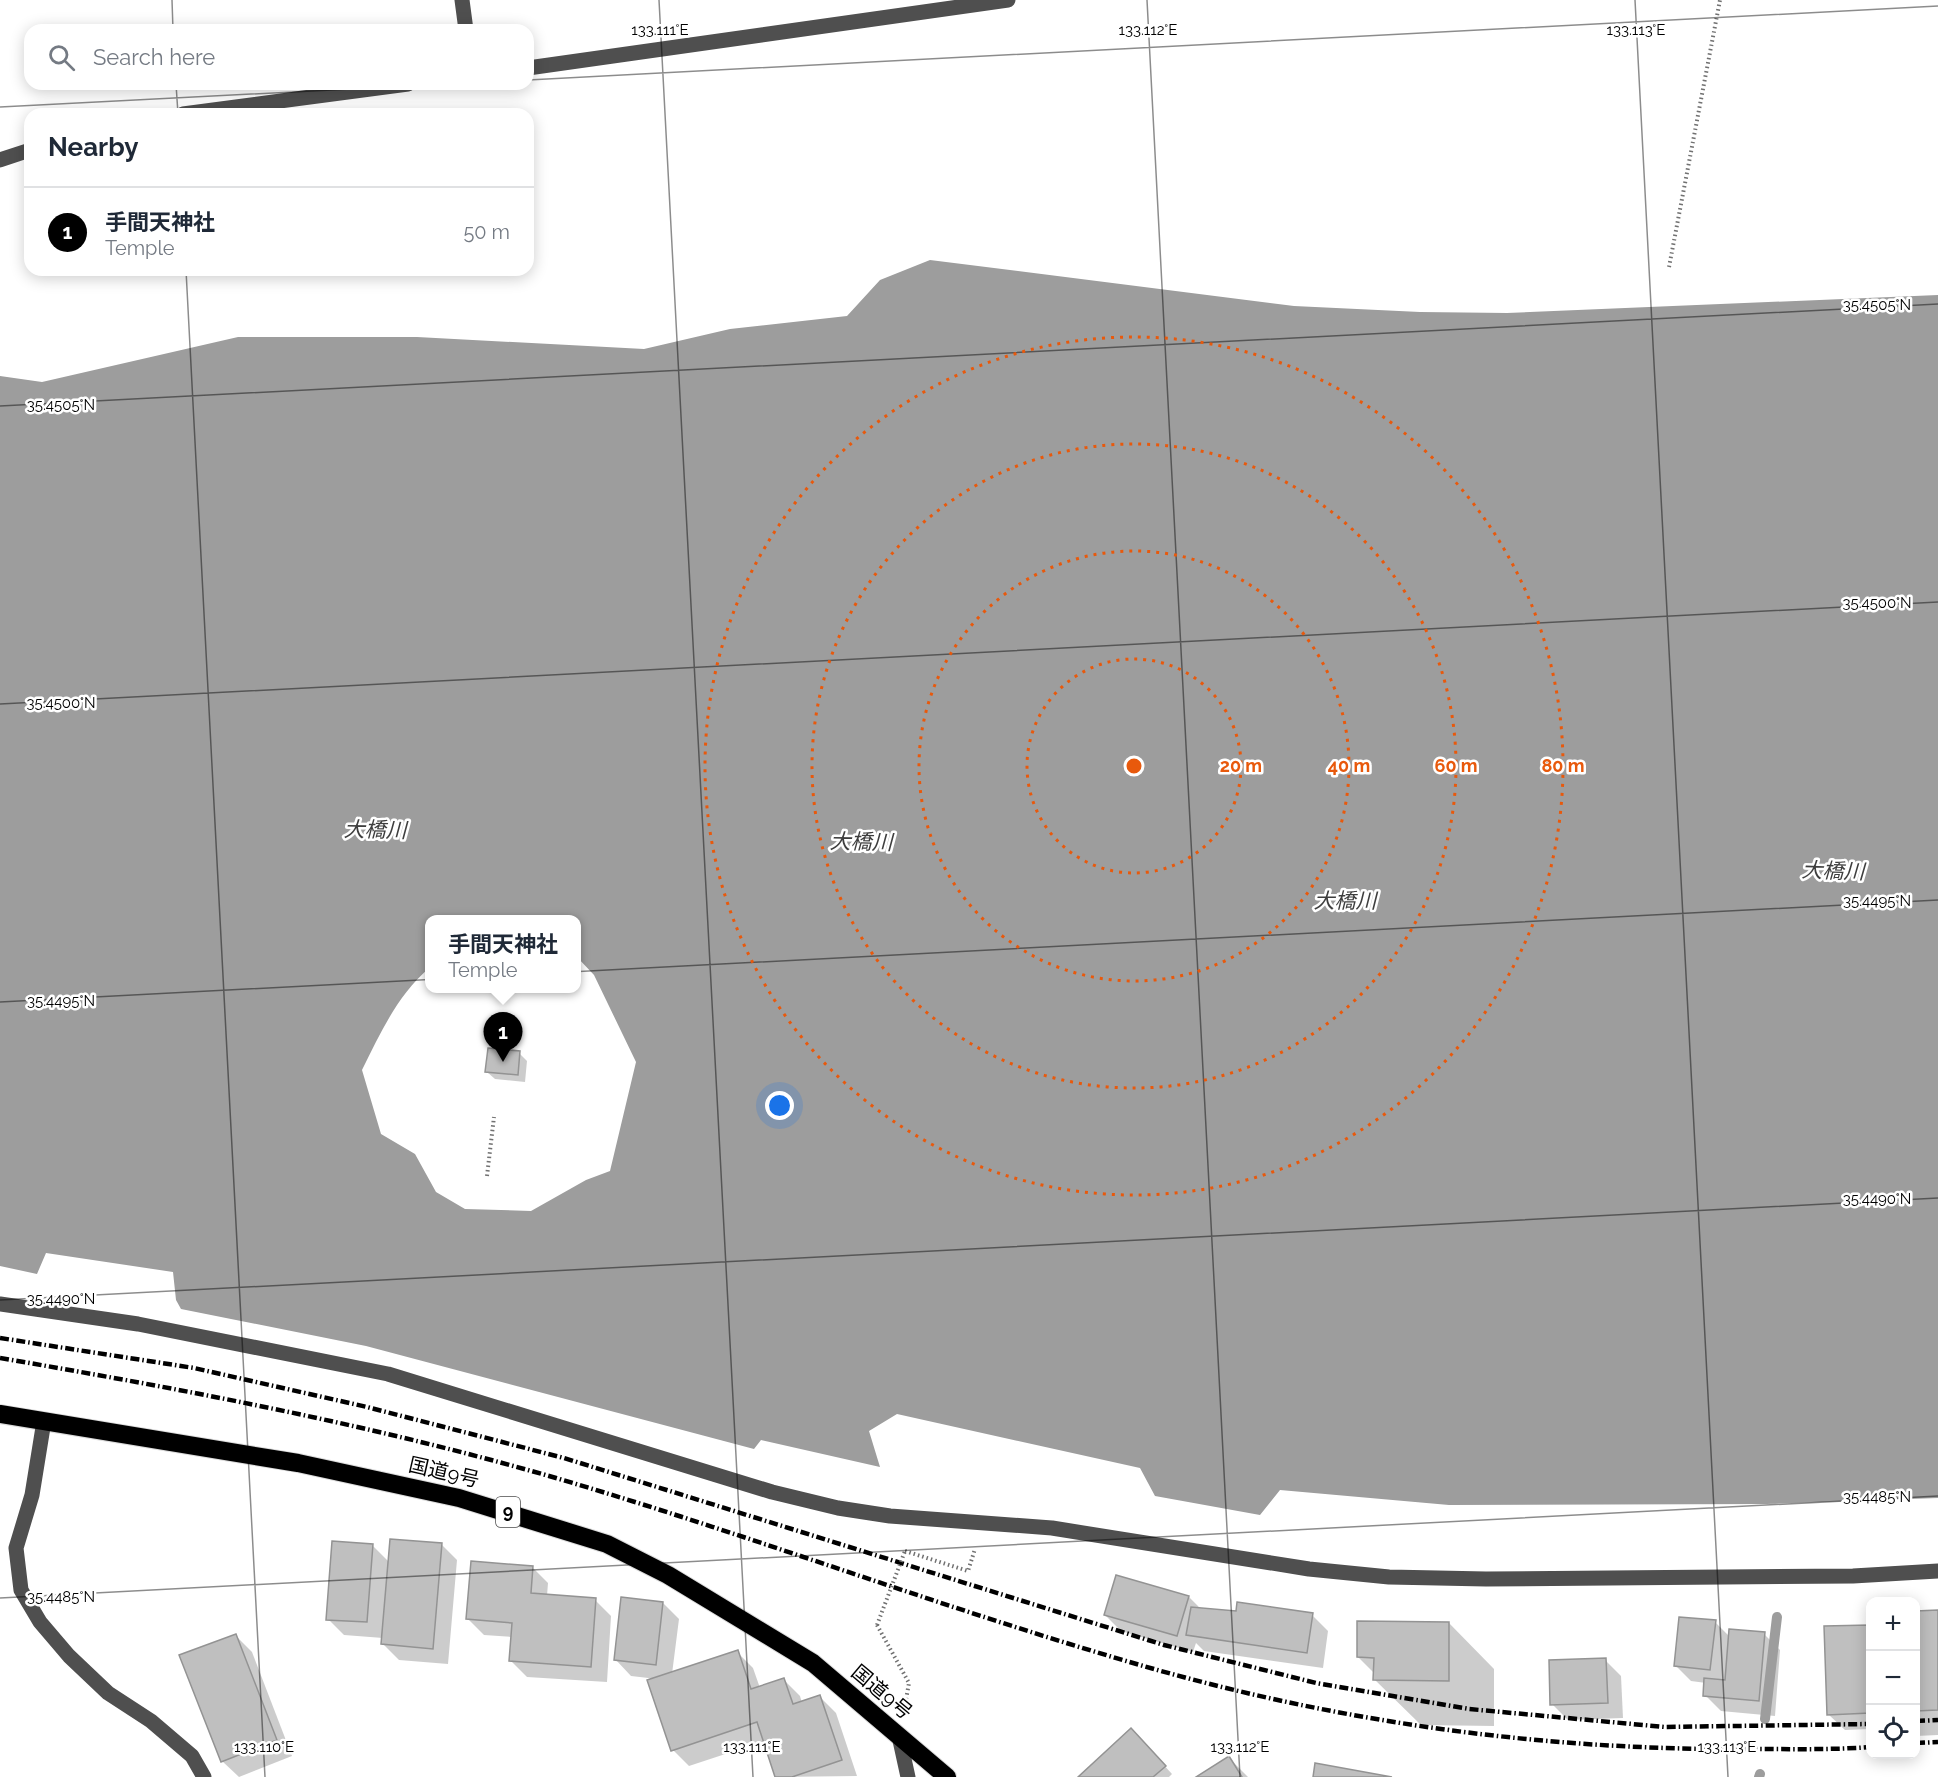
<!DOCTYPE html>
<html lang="en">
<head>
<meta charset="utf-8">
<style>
	:root { --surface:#fff; --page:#f2f2f3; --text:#1f2937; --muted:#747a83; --line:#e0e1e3; --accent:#000 }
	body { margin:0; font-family:Raleway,"Noto Sans JP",sans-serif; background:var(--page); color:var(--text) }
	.controls { position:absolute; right:18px; bottom:18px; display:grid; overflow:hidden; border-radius:12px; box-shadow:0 3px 15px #0003 }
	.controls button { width:54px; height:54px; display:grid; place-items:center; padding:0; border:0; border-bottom:2px solid var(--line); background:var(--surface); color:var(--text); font:30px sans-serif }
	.you { position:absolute; left:780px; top:1106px; width:21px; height:21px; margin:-15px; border:4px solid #fff; border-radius:50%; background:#1a73e8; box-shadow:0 0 0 9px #1a73e833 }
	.badge { display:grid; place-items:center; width:39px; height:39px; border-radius:50%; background:var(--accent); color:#fff; font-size:20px; font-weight:700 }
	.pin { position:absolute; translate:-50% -50px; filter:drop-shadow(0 2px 3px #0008) }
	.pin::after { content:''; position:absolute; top:32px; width:21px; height:18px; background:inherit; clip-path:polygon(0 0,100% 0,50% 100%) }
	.popup { position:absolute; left:425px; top:915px; width:156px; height:78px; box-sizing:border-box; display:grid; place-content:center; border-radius:12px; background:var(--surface); filter:drop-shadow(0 2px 4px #0005); font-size:20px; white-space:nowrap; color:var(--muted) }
	.popup b { font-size:22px; color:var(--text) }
	.popup::after { content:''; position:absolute; left:50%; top:100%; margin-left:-12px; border:12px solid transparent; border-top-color:var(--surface) }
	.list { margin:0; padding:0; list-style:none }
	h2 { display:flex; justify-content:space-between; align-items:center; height:78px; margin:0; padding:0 24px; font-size:26px }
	h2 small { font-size:20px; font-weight:400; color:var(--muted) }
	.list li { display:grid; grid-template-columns:39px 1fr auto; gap:18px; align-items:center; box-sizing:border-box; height:90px; padding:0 24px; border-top:2px solid var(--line) }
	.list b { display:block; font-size:22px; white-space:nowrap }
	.list p { margin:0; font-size:20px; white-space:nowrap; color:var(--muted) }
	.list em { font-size:20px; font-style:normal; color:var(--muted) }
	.icon { flex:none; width:33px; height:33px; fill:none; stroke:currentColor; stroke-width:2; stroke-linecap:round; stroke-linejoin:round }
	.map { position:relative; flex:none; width:1938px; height:1777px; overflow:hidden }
	.search { position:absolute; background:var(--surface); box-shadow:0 3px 15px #0003; left:24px; top:24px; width:510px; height:66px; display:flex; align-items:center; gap:15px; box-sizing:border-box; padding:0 21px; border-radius:18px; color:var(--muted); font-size:22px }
	.panel { position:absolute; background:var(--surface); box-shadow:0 3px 15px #0003; left:24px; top:108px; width:510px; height:168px; border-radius:18px }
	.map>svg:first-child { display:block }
	.water { fill:#9d9d9d; fill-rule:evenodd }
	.shadow { fill:#0003 }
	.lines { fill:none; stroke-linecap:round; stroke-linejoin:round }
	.stream { stroke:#9d9d9d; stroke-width:10 }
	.building { fill:#bfbfbf; stroke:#939393; stroke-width:1.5 }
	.highway-casing { stroke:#dbdbdb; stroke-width:20 }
	.path { stroke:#717171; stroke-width:4; stroke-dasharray:1.5 3; stroke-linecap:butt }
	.minor { stroke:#4f4f4f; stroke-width:15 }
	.highway { stroke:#000; stroke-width:18 }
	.rail { stroke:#000; stroke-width:4.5; stroke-dasharray:9 3 1.5 3; stroke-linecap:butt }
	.path-bridge { stroke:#717171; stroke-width:4; stroke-dasharray:1.5 3; stroke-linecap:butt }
	.ticks { fill:none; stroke:#000; stroke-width:1.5; stroke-opacity:0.45 }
	.ring { fill:none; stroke:#e8590c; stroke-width:3; stroke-dasharray:3 6 }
	.labels { text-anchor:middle; stroke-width:5; stroke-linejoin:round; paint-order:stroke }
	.shield { fill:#fff; stroke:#4c4c4c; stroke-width:1.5 }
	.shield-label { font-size:18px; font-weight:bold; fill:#000 }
	.street-label { font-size:20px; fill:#000; stroke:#fff }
	.water-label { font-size:21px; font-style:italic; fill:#3e3e3e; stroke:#fff }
	.ticks-label { font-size:15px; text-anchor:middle; fill:#000; stroke:#fff; stroke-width:5; stroke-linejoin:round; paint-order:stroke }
	.centre { fill:#e8590c; stroke:#fff; stroke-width:3 }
	.ring-label { font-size:18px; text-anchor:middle; font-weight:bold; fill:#e8590c; stroke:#fff; stroke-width:5; stroke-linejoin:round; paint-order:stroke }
</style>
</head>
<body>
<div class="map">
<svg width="1938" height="1777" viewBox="0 0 1938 1777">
	<rect width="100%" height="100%" fill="#fff"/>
	<!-- water -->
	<path class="water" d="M930,260L1294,306L1420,312L1507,313L1938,295V1498L1767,1504L1449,1505L1280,1490L1260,1515L1155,1496L1140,1468L897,1414L869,1431L880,1467L761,1440L754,1449L366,1346L181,1309L176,1300L173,1272L46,1253L37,1274L0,1266V376L42,382L238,337H417L644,349L730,329L847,316L880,280ZM430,920H576L577,957L594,975L636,1062L610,1171L586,1180L531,1211L465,1209L436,1192L415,1154L381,1134L362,1070C381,1032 397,996 429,968Z"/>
	<!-- shadow -->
	<g class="shadow">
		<polygon points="519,1053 527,1061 525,1082 495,1079 487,1072"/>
		<polygon points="441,1544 457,1560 448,1664 399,1660 383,1644 383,1638 344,1635 328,1619 372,1545 389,1562"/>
		<polygon points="532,1567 548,1583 547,1596 595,1600 611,1616 607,1682 527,1677 511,1661 512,1637 484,1635 468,1619"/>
		<polygon points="1189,1597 1201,1609 1312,1615 1328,1631 1323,1668 1204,1651 1196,1643 1193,1652 1121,1631 1105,1615"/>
		<polygon points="663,1603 679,1619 672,1674 737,1652 753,1668 760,1688 784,1680 800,1696 802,1703 820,1697 836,1713 857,1776 777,1777 765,1741 689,1766 673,1750 657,1679 631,1676 615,1659"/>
		<polygon points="1938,1612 1938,1735 1916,1736 1916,1613"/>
		<polygon points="1715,1622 1730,1637 1764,1634 1780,1650 1775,1716 1721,1711 1705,1695 1706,1683 1691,1681 1675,1665"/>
		<polygon points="1449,1623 1494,1669 1494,1726 1421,1725 1375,1680 1375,1674 1358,1657"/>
		<polygon points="1869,1627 1870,1729 1845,1730 1828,1714"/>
		<polygon points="236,1636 252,1652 292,1756 239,1777 222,1761"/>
		<polygon points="1605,1660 1621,1676 1623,1718 1568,1720 1552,1704"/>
		<polygon points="1139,1738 1172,1774 1169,1777 1080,1777"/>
		<polygon points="1229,1758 1248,1777 1199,1777"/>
	</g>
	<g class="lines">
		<!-- stream -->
		<g class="stream">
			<polyline points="1765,1719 1777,1617"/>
			<polyline points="1759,1777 1760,1774"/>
		</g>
	</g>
	<!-- building -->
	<g class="building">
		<polygon points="488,1048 520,1051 518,1075 485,1072"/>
		<polygon points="390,1539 442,1543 433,1649 381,1644"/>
		<polygon points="332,1541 373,1544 367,1622 326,1620"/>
		<polygon points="471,1561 533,1566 531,1593 596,1598 591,1667 509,1661 512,1623 466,1619"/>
		<polygon points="1116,1575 1189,1596 1177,1636 1104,1615"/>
		<polygon points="621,1597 663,1602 656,1665 614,1660"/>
		<polygon points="1237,1602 1313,1613 1307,1653 1186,1635 1191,1607 1236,1611"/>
		<polygon points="1938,1610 1938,1710 1916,1711 1916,1611"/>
		<polygon points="1679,1617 1716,1620 1710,1670 1674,1666"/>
		<polygon points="1357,1621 1449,1622 1449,1681 1373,1680 1374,1658 1357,1657"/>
		<polygon points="1870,1625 1870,1713 1827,1715 1824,1626"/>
		<polygon points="1729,1629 1765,1632 1759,1701 1703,1696 1704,1678 1725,1680"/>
		<polygon points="236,1634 277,1740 221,1762 179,1655"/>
		<polygon points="738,1650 751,1689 784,1678 793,1704 820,1695 842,1760 792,1777 775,1777 757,1722 671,1751 647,1680"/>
		<polygon points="1606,1658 1608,1703 1550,1705 1549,1660"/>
		<polygon points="1131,1728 1166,1766 1153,1777 1078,1777"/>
		<polygon points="1229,1756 1242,1777 1196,1777"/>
		<polygon points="1315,1763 1392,1777 1313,1777"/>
	</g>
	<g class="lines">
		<!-- highway casing -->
		<g class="highway-casing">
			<polyline id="highway" points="0,1414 298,1463 459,1498 607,1544 668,1575 813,1663 947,1777"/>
		</g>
		<!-- path -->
		<g class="path">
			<polyline points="1669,267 1720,0"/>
			<polyline points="487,1176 494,1117"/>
			<polyline points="905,1551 968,1571 975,1549"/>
			<polyline points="877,1625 909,1683 905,1705"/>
		</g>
		<!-- minor -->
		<g class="minor">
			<polyline points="462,0 466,30"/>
			<polyline points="528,68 1008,0"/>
			<polyline points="183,114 408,84"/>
			<polyline points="0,160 30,150"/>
			<polyline points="0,1304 138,1324 388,1374 772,1492 838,1508 890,1516 1052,1528 1309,1569 1389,1577 1486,1579 1853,1576 1938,1571"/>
			<polyline points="44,1421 32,1495 16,1548 21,1590 40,1622 69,1656 108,1693 151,1721 192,1756 204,1777"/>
			<polyline points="899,1736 908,1777"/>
		</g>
		<!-- highway -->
		<use href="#highway" class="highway"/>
		<!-- rail -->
		<g class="rail">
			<polyline points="0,1338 194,1368 367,1407 564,1458 1164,1645 1316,1683 1469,1709 1665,1727 1870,1724"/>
			<path d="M0,1358C188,1390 373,1425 556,1478C757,1537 953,1612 1154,1669C1348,1724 1553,1751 1755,1749C1793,1749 1832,1750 1870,1747"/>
			<polyline points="1916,1721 1938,1720"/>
			<polyline points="1916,1743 1938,1742"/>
		</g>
		<!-- path-bridge -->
		<polyline class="path-bridge" points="877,1625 905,1551"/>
	</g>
	<!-- ticks -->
	<path class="ticks" d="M172,0L173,30M659,0L753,1777M1147,0L1240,1777M1635,0L1728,1777M528,80L1938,6M176,84L178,114M0,107L448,84M186,270L265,1777M0,406L1938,304M0,704L1938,602M0,1002L1938,900M0,1300L1938,1198M0,1598L1938,1496"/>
	<!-- distance rings -->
	<g class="ring">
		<circle cx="1134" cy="766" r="107"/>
		<circle cx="1134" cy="766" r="215"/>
		<circle cx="1134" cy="766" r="322"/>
		<circle cx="1134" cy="766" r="429"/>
	</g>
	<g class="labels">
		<!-- shield labels -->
		<rect class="shield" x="496" y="1497" width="24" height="30" rx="4.5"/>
		<g class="shield-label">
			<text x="508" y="1518">9</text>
		</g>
		<!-- street labels -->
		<g class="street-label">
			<text transform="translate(444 1472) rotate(13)" y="7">国道9号</text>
			<text transform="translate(882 1692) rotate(40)" y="7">国道9号</text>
		</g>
		<!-- water labels -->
		<g class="water-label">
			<text transform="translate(375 830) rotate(1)" y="7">大橋川</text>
			<text transform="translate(861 842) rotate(1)" y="7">大橋川</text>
			<text transform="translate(1833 871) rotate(2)" y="7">大橋川</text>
			<text x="1345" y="908">大橋川</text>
		</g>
	</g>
	<g class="ticks-label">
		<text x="660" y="35">133.111°E</text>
		<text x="1148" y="35">133.112°E</text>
		<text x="1636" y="35">133.113°E</text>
		<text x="1877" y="310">35.4505°N</text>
		<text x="61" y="410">35.4505°N</text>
		<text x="1877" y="608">35.4500°N</text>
		<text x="61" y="708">35.4500°N</text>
		<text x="1877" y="906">35.4495°N</text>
		<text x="61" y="1006">35.4495°N</text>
		<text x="1877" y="1204">35.4490°N</text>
		<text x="61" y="1304">35.4490°N</text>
		<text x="1877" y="1502">35.4485°N</text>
		<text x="61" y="1602">35.4485°N</text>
		<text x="264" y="1752">133.110°E</text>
		<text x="752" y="1752">133.111°E</text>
		<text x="1240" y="1752">133.112°E</text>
		<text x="1727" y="1752">133.113°E</text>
	</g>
	<circle cx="1134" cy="766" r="9" class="centre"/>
	<g class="ring-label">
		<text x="1241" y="772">20 m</text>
		<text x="1349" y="772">40 m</text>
		<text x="1456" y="772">60 m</text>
		<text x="1563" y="772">80 m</text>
	</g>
</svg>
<div class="controls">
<button>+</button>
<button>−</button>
<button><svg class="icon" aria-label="locate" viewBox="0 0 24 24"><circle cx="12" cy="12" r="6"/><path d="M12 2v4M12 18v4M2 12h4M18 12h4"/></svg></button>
</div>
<div class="you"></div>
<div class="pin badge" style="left:503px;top:1062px">1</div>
<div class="popup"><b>手間天神社</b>Temple</div>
<div class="search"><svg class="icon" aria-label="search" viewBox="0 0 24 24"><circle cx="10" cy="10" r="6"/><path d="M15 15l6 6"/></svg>Search here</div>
<section class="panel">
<h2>Nearby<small></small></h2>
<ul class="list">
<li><span class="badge">1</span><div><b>手間天神社</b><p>Temple</p></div><em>50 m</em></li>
</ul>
</section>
</div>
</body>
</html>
